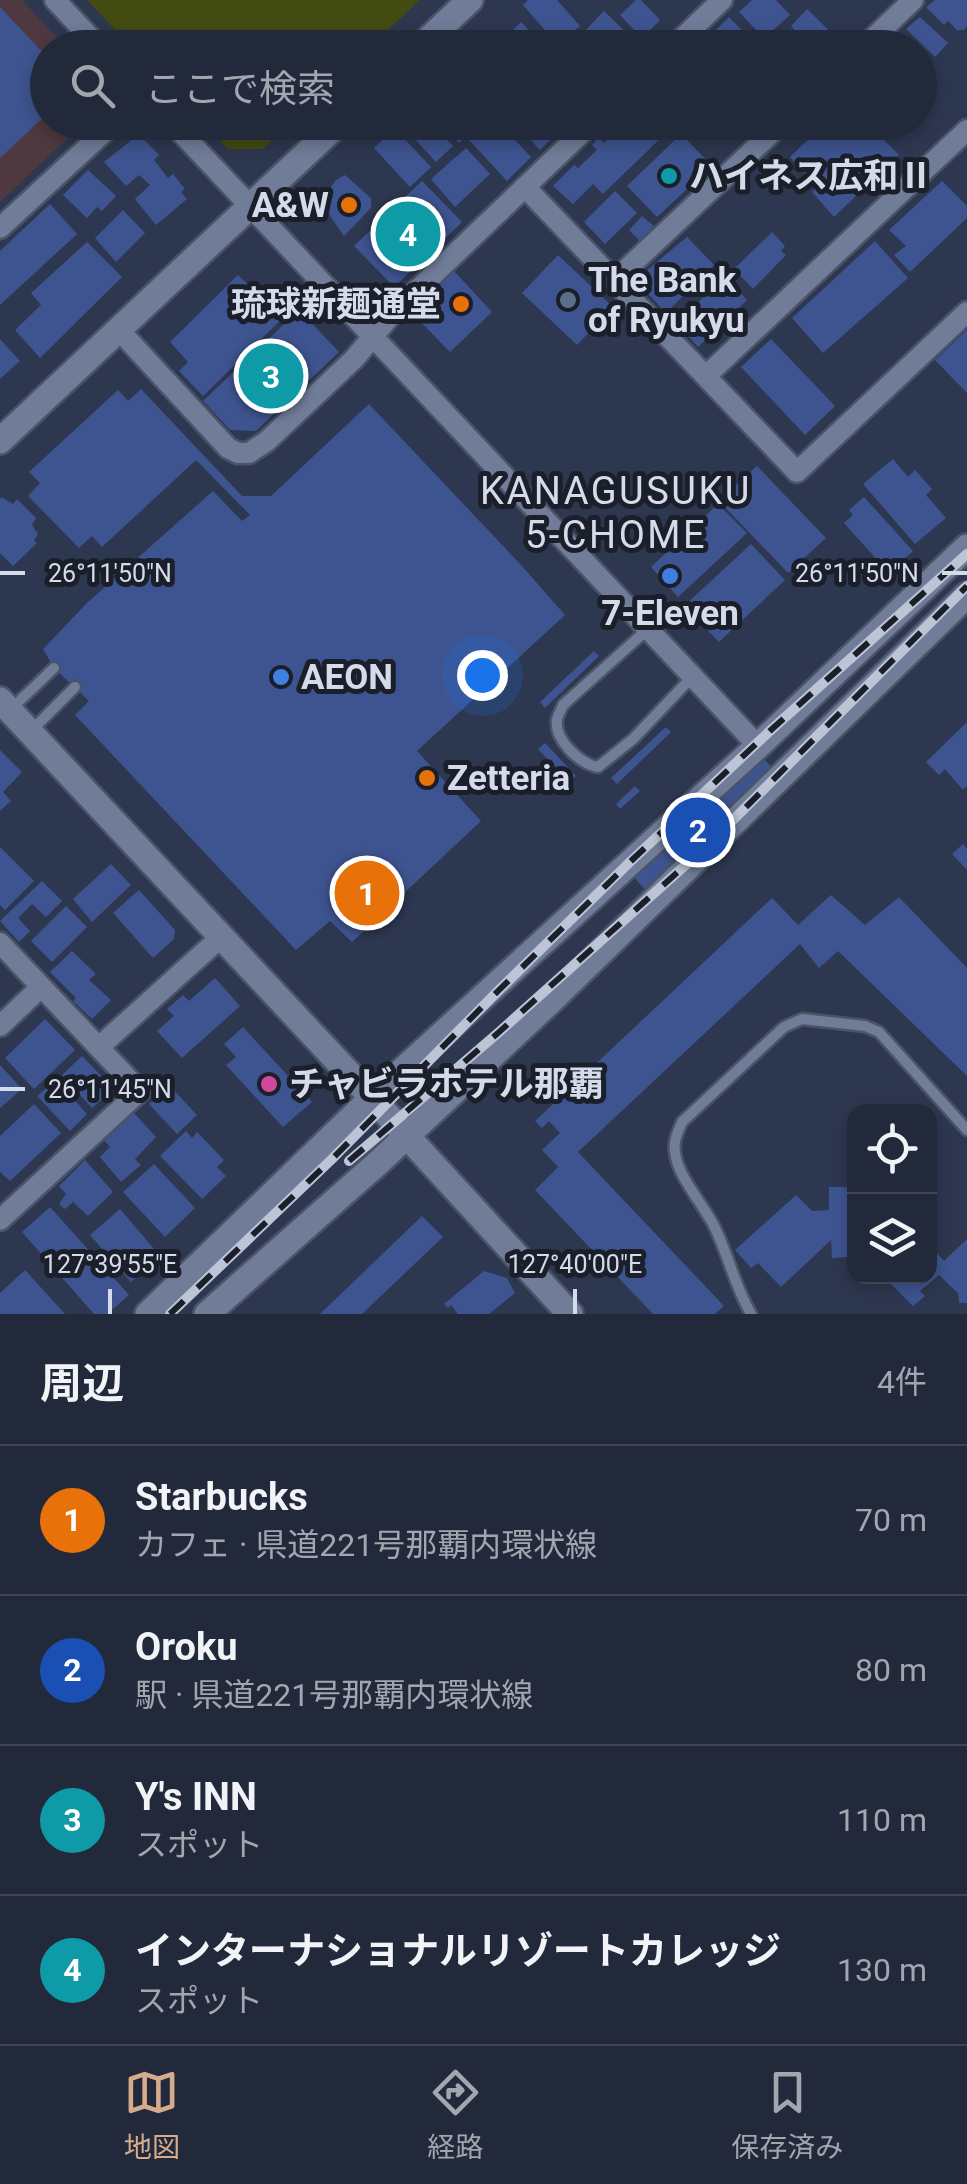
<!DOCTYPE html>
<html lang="ja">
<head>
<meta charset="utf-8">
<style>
	:root { --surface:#22293b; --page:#2e3546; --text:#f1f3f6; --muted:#a2a6af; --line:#3f4555; --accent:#d6ab8b }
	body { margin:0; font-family:Roboto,"Noto Sans JP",sans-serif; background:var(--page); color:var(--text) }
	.controls { position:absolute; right:30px; bottom:30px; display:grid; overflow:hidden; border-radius:20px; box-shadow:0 5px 15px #0003 }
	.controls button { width:90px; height:90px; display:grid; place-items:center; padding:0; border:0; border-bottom:2px solid var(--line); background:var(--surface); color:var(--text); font:50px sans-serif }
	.you { position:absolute; left:482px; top:675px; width:35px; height:35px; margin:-25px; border:8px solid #fff; border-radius:50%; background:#1a73e8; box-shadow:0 0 0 15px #1a73e833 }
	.badge { display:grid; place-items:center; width:65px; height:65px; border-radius:50%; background:var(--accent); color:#fff; font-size:32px; font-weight:700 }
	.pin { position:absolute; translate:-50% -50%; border:5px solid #fff; box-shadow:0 2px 10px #0006 }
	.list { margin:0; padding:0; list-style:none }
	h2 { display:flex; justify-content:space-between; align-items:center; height:130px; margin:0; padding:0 40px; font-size:42px }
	h2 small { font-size:32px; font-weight:400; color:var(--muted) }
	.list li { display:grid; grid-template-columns:65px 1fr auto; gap:30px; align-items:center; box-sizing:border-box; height:150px; padding:0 40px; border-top:2px solid var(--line) }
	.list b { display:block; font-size:38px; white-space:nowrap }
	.list p { margin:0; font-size:32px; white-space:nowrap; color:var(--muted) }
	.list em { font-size:32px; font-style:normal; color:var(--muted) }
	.icon { flex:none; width:55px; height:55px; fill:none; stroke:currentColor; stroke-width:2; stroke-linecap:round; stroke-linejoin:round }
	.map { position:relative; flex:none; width:967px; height:1314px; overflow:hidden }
	.search { position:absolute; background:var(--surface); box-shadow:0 5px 15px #0003; left:30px; right:30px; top:30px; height:110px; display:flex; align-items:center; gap:25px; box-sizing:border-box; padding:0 35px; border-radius:55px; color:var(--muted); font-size:38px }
	.sheet { height:730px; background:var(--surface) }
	nav { display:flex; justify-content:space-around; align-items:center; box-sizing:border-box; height:140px; border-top:2px solid var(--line); background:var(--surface); font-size:28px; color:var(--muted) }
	nav a { display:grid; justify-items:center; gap:5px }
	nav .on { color:var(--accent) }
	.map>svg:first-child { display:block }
	.education { fill:#4d393f }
	.green { fill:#414b12 }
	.building { fill:#3e5490 }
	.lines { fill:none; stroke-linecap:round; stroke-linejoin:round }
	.service-casing { stroke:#4a5367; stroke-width:15 }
	.minor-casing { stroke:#4a5367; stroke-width:25 }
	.tertiary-casing { stroke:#4a5367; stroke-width:30 }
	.secondary-casing { stroke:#4a5367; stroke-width:30 }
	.service { stroke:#707c98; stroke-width:10 }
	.minor { stroke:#707c98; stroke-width:20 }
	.tertiary { stroke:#707c98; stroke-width:25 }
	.secondary { stroke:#707c98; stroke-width:25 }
	.rail-casing { stroke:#bcc4d5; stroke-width:10 }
	.rail { stroke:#1a1f2a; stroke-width:6; stroke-dasharray:19; stroke-linecap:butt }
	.ticks { fill:none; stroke:#d4dbeb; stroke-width:4 }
	.culture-dot { fill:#0f9aa8; stroke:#1a1f2a; stroke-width:4 }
	.food-dot { fill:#e8710a; stroke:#1a1f2a; stroke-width:4 }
	.service-dot { fill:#5c6f8a; stroke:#1a1f2a; stroke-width:4 }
	.shop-dot { fill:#3f7fe0; stroke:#1a1f2a; stroke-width:4 }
	.hotel-dot { fill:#d1479c; stroke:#1a1f2a; stroke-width:4 }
	.labels { text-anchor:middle; stroke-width:10; stroke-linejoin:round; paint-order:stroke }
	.poi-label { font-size:35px; font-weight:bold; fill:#d4dbeb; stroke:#1a1f2a; text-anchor:start }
	.neighbourhood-label { font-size:38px; letter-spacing:2.5px; fill:#d4dbeb; stroke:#1a1f2a }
	.ticks-label { font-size:25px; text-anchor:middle; fill:#d4dbeb; stroke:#1a1f2a; stroke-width:10; stroke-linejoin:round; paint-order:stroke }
</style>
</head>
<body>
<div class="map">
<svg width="967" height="1314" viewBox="0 0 967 1314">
	<rect width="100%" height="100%" fill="#2d374f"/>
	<!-- education -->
	<polygon class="education" points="0,0 22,0 66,47 48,48 48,122 84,123 0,202"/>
	<!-- green -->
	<g class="green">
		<polygon points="87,0 420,0 370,47 132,48"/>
		<polygon points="203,123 291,123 263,149 228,149"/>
	</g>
	<!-- building -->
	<g class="building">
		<polygon points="528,0 557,0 580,26 558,45 523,5"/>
		<polygon points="636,0 641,0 660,20 642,38 620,15"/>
		<polygon points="752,0 776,0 790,15 764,38 739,12"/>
		<polygon points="935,0 967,0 967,26 964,30 957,30 948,21 944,25 926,7"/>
		<polygon points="0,7 48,58 48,113 0,158"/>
		<polygon points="807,9 841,42 835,48 811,48 791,26"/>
		<polygon points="604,11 642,48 586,48 577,39"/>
		<polygon points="729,17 759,48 698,48"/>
		<polygon points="920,17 948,43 935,57 906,29"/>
		<polygon points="521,22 546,48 506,48 501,42"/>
		<polygon points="787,32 803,48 771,48"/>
		<polygon points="399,122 430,122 453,146 436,162"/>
		<polygon points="440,122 479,122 459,143"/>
		<polygon points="487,122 498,122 531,157 507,181 469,140"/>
		<polygon points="514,122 549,122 559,131 540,150"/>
		<polygon points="625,122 660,122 668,131 603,194 593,184 573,204 553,186 574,165 578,168 597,150 592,145 598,138 604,143"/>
		<polygon points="705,122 734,122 718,138"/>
		<polygon points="826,122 857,122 870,136 876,132 899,155 834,217 812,192 817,187 790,157"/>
		<polygon points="398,132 431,167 410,187 374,148 389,134 393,138"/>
		<polygon points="139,134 159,155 154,160 168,178 173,174 185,189 181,192 187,199 156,225 135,199 150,185 139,175 126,186 104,162"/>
		<polygon points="681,134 712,166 657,217 627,186"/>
		<polygon points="466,148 490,174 455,207 431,179"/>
		<polygon points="88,170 116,196 102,211 97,207 87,218 63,195"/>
		<polygon points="345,175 371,198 371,208 344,236 330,216 325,201 329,190 336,180"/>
		<polygon points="422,181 462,222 394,287 354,246"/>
		<polygon points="942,181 967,206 967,218 910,272 894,255 906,246 889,230"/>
		<polygon points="615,191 637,213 605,244 584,222"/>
		<polygon points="50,204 77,234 0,305 0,251"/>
		<polygon points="123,210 145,233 116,262 95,238"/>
		<polygon points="642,216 654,226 640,241 629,230"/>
		<polygon points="772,232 785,246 781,251 786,255 753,289 734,269"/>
		<polygon points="687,237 714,265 666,313 639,284 640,276"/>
		<polygon points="875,241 908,278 823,353 792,318"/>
		<polygon points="87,242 122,277 40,358 15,330 41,305 31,293"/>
		<polygon points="558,255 613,307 577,345 522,293"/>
		<polygon points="454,271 492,312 450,352 411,312"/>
		<polygon points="238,275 262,298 270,290 289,312 203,396 179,371 188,362 170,342"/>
		<polygon points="725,276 747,300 698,347 677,323"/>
		<polygon points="299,310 339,352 256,431 230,430 203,401"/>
		<polygon points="967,330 967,393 935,360"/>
		<polygon points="0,339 20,361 0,379"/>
		<polygon points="771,339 835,406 805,435 741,367"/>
		<polygon points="141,389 242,496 271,496 369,404 521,565 565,615 417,751 481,821 352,942 330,921 296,950 75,715 89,701 54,668 43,649 87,603 213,491 242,521 250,515 196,460 102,547 92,536 79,548 28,496 40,483 29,472 118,390 128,401"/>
		<polygon points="893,459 908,477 915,470 932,489 926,495 946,518 915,544 863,484"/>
		<polygon points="757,466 826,538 788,573 719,501"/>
		<polygon points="2,497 13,504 17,499 36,518 32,525 38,534 34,541 37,543 13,566 0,553 0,499"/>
		<polygon points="864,497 913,551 889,573 844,523 853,515 849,510"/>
		<polygon points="718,504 747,533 678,597 651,567"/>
		<polygon points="751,544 785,580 719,642 684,606"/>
		<polygon points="594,651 599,656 545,708 540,702"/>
		<polygon points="967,722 967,786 963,790 945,769 939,775 926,762"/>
		<polygon points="666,727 671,732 617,784 611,778"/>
		<polygon points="545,743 576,776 569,782 538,749"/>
		<polygon points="754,748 778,774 651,896 627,870"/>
		<polygon points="0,750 22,772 3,792 11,801 0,811"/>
		<polygon points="635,786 640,791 620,809 616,804"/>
		<polygon points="963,844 967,849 967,870 952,854"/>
		<polygon points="0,847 34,881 5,910 0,905"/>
		<polygon points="111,864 131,885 92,922 73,899"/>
		<polygon points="42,881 62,901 46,917 32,904 18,918 30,931 19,942 0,921"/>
		<polygon points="139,890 175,930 174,939 153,958 113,913"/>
		<polygon points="831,895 865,925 899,897 967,968 967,1076 838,951 819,968 800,944 578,1152 724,1306 715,1314 653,1314 535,1190 558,1167 542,1150 560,1133 549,1121 542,1128 535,1121 772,898 798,925"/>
		<polygon points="66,906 87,927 52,962 31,941"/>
		<polygon points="72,951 96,974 89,980 111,1000 92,1019 73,1001 76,998 50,972"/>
		<polygon points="215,978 240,1006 182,1058 157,1031 174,1016 167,1009 183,995 189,1001"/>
		<polygon points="45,1019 75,1050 34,1089 5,1058"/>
		<polygon points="243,1027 312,1102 283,1127 226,1065 236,1057 224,1044"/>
		<polygon points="82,1056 110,1085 110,1092 92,1108 62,1075"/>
		<polygon points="0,1065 22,1089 0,1108"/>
		<polygon points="56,1080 87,1114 70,1131 37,1096"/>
		<polygon points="168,1084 197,1115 177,1134 149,1104"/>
		<polygon points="34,1104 61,1133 10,1181 0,1172 0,1136"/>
		<polygon points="133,1112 156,1137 135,1159 141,1165 121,1182 100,1157 110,1147 104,1140"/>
		<polygon points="186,1131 192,1138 197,1132 224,1160 217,1167 226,1176 202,1199 160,1156"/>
		<polygon points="85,1160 113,1192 88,1216 73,1202 65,1209 59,1204 66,1194 59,1186"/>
		<polygon points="154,1164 195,1208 165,1237 123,1192"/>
		<polygon points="829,1187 851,1187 850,1210 854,1210 854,1247 847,1240 847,1257 832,1258 831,1240 781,1287 758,1263 751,1268 735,1250 796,1195 812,1211 829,1210"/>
		<polygon points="50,1207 129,1295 107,1314 94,1314 22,1232"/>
		<polygon points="120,1209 161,1257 131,1282 90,1235"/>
		<polygon points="422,1216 443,1237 362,1314 320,1314"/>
		<polygon points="967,1239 967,1303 959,1303 958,1293 939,1275 920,1291 925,1296 913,1306 883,1276 930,1276 930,1245 944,1261"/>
		<polygon points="25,1270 65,1314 0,1314 0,1293"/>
		<polygon points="484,1271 507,1278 515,1293 489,1314 458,1314 451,1305 448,1308 444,1304"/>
	</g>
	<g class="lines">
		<!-- service casing -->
		<g class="service-casing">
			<g id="service">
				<path d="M648,629L563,705C562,708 557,717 557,720C554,740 581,765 598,767L633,739L692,677"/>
				<polyline points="10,710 54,668"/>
				<polyline points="30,732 75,687"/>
				<path d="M751,1314C734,1284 729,1257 715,1228C704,1205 677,1176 675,1152C673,1141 678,1132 682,1122L784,1027L802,1019L865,1026L879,1032L967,1130"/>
			</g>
		</g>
		<!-- minor casing -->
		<g class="minor-casing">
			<g id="minor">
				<polyline points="55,0 100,48"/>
				<polyline points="672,48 722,0"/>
				<polyline points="863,48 913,0"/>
				<polyline points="171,122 758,746"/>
				<polyline points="525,187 797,472 967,312"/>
				<polyline points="0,228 115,122"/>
				<polyline points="615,280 783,122"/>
				<polyline points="119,330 228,448 238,453 249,453 267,441 354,359 391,315 593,122"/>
				<polyline points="706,376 967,130"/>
				<polyline points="0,943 140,1091 0,1220"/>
				<polyline points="0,1026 41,987"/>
				<polyline points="99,1047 221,937"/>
			</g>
		</g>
		<!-- tertiary casing -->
		<g class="tertiary-casing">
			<g id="tertiary">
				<polyline points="419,48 470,0"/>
				<polyline points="0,441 340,122"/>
				<polyline points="0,700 372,1098 570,1314"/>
			</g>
		</g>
		<!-- secondary casing -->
		<g class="secondary-casing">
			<g id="secondary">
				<polyline points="148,1314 372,1098 758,746 967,547"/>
				<polyline points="207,1314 379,1162 555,997 967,595"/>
			</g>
		</g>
		<!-- service -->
		<use href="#service" class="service"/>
		<!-- minor -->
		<use href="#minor" class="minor"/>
		<!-- tertiary -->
		<use href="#tertiary" class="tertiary"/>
		<!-- secondary -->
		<use href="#secondary" class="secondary"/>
		<!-- rail casing -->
		<g class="rail-casing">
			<g id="rail">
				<polyline points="349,1161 498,1033 709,844 967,586"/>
				<polyline points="170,1314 331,1160 499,990 631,861 772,729 967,554"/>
			</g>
		</g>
		<!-- rail -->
		<use href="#rail" class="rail"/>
	</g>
	<!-- ticks -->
	<path class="ticks" d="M0,573H25M942,573H967M0,1089H25M110,1289V1314M575,1289V1314"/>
	<!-- markers -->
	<circle class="culture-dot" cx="669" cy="176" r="10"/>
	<g class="food-dot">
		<circle cx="349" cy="205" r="10"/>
		<circle cx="461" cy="304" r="10"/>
		<circle cx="427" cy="778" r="10"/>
	</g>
	<circle class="service-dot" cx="568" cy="300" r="10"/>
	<g class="shop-dot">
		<circle cx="670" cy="576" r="10"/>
		<circle cx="281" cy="677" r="10"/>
	</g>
	<circle class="hotel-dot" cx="269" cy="1084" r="10"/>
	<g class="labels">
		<!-- poi labels -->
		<g class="poi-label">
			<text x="689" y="188">ハイネス広和Ⅱ</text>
			<text x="329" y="217" text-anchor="end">A&amp;W</text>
			<text x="588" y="292">The Bank<tspan x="588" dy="40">of Ryukyu</tspan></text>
			<text x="441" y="316" text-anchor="end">琉球新麺通堂</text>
			<text x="670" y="625" text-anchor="middle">7-Eleven</text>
			<text x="301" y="689">AEON</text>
			<text x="447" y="790">Zetteria</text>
			<text x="289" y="1096">チャビラホテル那覇</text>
		</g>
		<!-- neighbourhood labels -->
		<g class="neighbourhood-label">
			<text x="616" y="504">KANAGUSUKU<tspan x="616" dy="44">5-CHOME</tspan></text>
		</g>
	</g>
	<g class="ticks-label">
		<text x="110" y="582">26°11'50"N</text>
		<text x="857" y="582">26°11'50"N</text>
		<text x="110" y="1098">26°11'45"N</text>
		<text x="110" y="1273">127°39'55"E</text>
		<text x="575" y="1273">127°40'00"E</text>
	</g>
</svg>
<div class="controls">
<button><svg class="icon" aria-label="locate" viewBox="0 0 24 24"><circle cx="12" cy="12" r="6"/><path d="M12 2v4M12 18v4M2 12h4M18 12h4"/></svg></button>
<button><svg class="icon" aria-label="layers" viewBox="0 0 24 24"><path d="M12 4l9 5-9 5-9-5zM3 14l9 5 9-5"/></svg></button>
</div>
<div class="you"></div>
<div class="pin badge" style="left:367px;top:893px;background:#e8710a">1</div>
<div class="pin badge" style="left:698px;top:830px;background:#1a4fb4">2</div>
<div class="pin badge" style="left:271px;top:376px;background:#0f9aa8">3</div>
<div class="pin badge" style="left:408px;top:234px;background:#0f9aa8">4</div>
<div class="search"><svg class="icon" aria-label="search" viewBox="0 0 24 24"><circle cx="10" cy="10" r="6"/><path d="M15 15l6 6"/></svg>ここで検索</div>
</div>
<section class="sheet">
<h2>周辺<small>4件</small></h2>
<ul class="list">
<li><span class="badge" style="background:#e8710a">1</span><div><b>Starbucks</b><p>カフェ · 県道221号那覇内環状線</p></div><em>70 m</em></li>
<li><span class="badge" style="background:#1a4fb4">2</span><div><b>Oroku</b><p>駅 · 県道221号那覇内環状線</p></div><em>80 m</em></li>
<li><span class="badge" style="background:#0f9aa8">3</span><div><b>Y's INN</b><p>スポット</p></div><em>110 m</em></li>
<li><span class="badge" style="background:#0f9aa8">4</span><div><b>インターナショナルリゾートカレッジ</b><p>スポット</p></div><em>130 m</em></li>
</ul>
</section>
<nav>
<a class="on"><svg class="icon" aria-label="map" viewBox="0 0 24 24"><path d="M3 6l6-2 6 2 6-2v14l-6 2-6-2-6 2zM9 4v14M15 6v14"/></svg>地図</a>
<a><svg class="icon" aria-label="directions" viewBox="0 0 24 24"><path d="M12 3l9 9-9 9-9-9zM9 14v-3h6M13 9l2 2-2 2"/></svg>経路</a>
<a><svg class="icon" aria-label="saved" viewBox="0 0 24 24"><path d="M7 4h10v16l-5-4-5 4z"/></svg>保存済み</a>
</nav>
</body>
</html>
